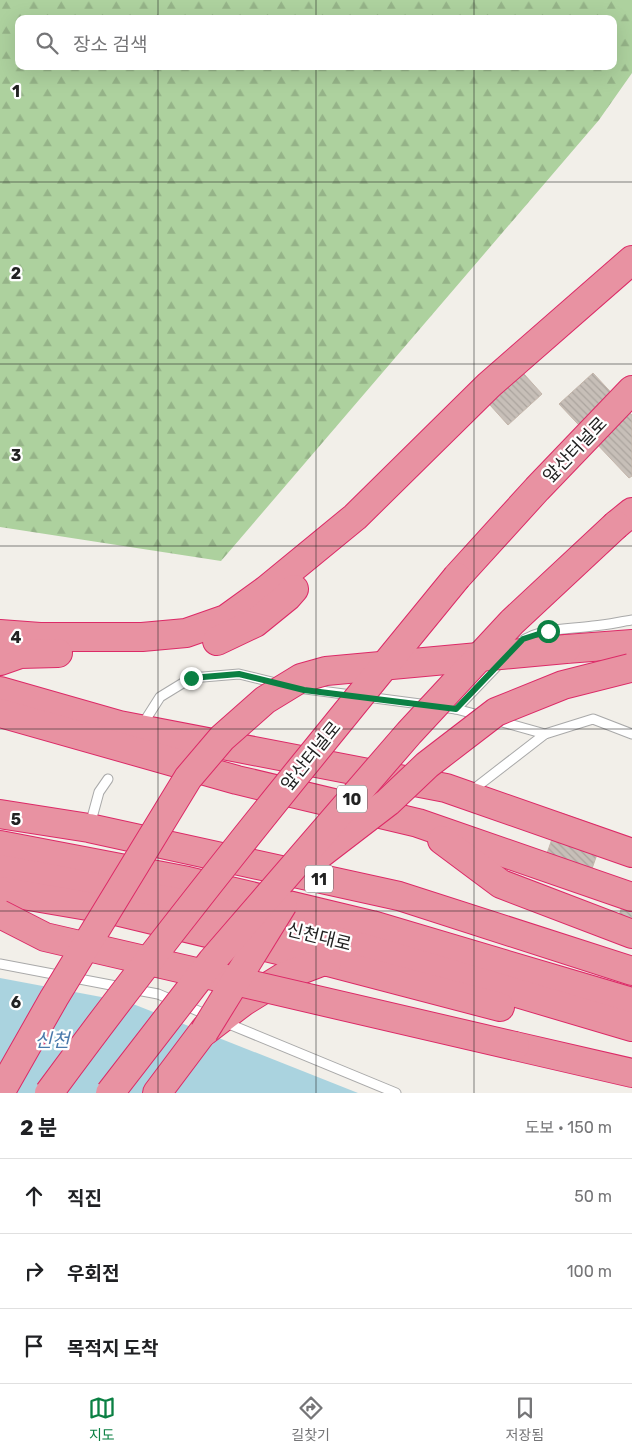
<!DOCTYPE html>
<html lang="ko">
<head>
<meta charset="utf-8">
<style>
	:root { --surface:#fff; --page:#f6f6f6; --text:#202124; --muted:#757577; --line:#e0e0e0; --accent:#0b8043 }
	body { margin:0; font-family:Rubik,"Noto Sans KR",sans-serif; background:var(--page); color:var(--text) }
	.stop { position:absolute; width:15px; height:15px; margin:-11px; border:4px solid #0b8043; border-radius:50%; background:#fff }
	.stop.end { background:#0b8043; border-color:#fff; box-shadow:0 1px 5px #0008 }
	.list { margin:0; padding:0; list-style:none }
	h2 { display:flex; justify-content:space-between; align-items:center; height:65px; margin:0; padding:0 20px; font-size:21px }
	h2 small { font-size:16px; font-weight:400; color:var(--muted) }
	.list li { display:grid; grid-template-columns:32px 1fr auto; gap:15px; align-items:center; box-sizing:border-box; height:75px; padding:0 20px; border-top:1px solid var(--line) }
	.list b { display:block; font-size:19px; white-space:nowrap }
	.list em { font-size:16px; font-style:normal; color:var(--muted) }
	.icon { flex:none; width:28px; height:28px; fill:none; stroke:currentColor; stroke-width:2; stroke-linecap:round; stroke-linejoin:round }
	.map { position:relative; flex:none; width:632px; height:1093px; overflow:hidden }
	.search { position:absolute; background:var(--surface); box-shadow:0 5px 20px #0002; left:15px; right:15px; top:15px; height:55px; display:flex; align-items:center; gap:12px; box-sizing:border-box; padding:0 18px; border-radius:10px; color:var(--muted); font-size:19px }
	.sheet { height:290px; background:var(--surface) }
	nav { display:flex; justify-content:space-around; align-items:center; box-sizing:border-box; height:70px; border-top:1px solid var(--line); background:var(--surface); font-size:14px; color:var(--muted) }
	nav a { display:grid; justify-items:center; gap:2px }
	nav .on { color:var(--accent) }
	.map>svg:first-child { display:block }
	.forest { fill:url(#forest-firs); fill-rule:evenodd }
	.water { fill:#aad3df }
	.building { fill:url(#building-back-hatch); stroke:#c4b6ab }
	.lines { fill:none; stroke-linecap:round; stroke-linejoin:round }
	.lane-casing { stroke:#a9a9a9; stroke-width:11 }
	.highway-casing { stroke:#dc2a67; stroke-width:30 }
	.lane { stroke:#fff; stroke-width:9 }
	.highway { stroke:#e892a2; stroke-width:28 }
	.highway-bridge-casing { stroke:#dc2a67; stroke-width:30; stroke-linecap:butt }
	.highway-bridge { stroke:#e892a2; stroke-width:28 }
	.route { stroke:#0b8043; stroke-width:6 }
	.grid { fill:none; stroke:#222; stroke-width:1; stroke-opacity:0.55 }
	.labels { text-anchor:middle; stroke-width:4.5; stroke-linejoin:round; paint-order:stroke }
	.shield { fill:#fff; stroke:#646464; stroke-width:1 }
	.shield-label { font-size:16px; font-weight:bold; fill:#222 }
	.street-label { font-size:18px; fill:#222; stroke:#fff }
	.water-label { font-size:19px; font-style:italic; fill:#4a7aab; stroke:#fff }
	.grid-label { font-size:16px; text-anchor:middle; font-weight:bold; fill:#222; stroke:#fff; stroke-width:4.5; stroke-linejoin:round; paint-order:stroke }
</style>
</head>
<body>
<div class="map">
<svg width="632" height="1093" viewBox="0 0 632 1093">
	<defs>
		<pattern id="forest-firs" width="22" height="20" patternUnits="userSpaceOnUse" patternTransform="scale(1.25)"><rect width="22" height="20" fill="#add19e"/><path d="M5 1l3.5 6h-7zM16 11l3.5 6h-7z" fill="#95b388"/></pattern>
		<pattern id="building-back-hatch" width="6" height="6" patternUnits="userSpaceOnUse" patternTransform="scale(1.25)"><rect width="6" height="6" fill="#c7bfb8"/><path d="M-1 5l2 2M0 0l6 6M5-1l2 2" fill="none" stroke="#aba49e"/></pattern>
	</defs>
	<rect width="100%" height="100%" fill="#f2efe9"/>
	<!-- forest -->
	<path class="forest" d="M0,0H632V73L599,120L221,561L0,527ZM19,19H613V66H19Z"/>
	<!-- water -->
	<polygon class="water" points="0,978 128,1002 358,1093 0,1093"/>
	<!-- building -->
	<g class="building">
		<polygon points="506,354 542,394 508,425 472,385"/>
		<polygon points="593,373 632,415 632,476 629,478 559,404"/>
		<polygon points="561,813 606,829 589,877 544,862"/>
		<polygon points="632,881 632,935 614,928"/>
	</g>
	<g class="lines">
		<!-- lane casing -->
		<g class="lane-casing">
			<g id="lane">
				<path d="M515,647C534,627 567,630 593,626C606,625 619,622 632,620"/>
				<polyline points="298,688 428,705"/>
				<polyline points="441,707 456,709 482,716"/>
				<polyline points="456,709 501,662"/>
				<polyline points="146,719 160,697 191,678 239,674 280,684"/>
				<polyline points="495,720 545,734"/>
				<polyline points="470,792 545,734 593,719 632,734"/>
				<polyline points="90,825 99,792 108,779"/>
				<polyline points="0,964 158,994 210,1016"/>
				<polyline points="224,1022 396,1093"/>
			</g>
		</g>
		<!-- highway casing -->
		<g class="highway-casing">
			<g id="highway">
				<polyline points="616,525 632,512"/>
				<polyline points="457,577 537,489 632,390"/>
				<polyline points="0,634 40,637 142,637 186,633 226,619 266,590 355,517 489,385 632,260"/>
				<polyline points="217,641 255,623 287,597 294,589"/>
				<polyline points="566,649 632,644"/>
				<polyline points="0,661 20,654 58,653"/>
				<polyline points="0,691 119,725 446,788 632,853"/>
				<polyline points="0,713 237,780 418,823 632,897"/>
				<polyline points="0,814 89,828 399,896 632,971"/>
				<polyline points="442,840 501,884 632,934"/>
				<polyline points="0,845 188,881 372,925 632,1002"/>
				<polyline points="0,869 186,904 364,948 632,1027"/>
				<polyline points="0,891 111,910 324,961 500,1007"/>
				<polyline points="205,1031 243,1002 285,976 324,961 327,962"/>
				<polyline points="515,1046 632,1073"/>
				<polyline points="157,1093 205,1029"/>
			</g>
		</g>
		<!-- lane -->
		<use href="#lane" class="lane"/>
		<!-- highway -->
		<use href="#highway" class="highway"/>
		<!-- highway-bridge casing -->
		<g class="highway-bridge-casing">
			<g id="highway-bridge">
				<polyline points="319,855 388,802 427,765 496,712 563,685 630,668"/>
				<polyline points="0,914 45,937 515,1046"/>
				<polyline points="204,1032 283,904"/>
				<polyline points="0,1093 54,998 188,778 222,738 265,700 301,678 326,671 566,649"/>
				<path d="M49,1093C179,916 318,747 457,577"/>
				<polyline points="110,1093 212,961 409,733 512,622 616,525"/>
			</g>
		</g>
		<!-- highway-bridge -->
		<use href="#highway-bridge" class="highway-bridge"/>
	</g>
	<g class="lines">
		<!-- route -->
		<polyline class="route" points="191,678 239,674 304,690 456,709 523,639 548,631"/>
	</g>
	<!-- grid -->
	<path class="grid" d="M158,0V19M316,0V19M474,0V19M158,66V1093M316,66V1093M474,66V1093M0,182H632M0,364H632M0,546H632M0,729H632M0,911H632"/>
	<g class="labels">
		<!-- shield labels -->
		<g class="shield">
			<rect x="337" y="785.5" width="30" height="27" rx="4"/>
			<rect x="305" y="865.5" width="28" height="27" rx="4"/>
		</g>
		<g class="shield-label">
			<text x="352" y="805">10</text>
			<text x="319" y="885">11</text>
		</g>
		<!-- street labels -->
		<g class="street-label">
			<text transform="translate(575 450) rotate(-46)" y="6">앞산터널로</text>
			<text transform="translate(311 756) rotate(-51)" y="6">앞산터널로</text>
			<text transform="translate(319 937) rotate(14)" y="6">신천대로</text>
		</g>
		<!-- water labels -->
		<g class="water-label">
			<text x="52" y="1047">신천</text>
		</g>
	</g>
	<g class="grid-label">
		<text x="16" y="97">1</text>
		<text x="16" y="279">2</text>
		<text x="16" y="461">3</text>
		<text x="16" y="643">4</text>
		<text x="16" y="825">5</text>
		<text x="16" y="1008">6</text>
	</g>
</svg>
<div class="stop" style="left:548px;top:631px"></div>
<div class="stop end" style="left:191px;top:678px"></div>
<div class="search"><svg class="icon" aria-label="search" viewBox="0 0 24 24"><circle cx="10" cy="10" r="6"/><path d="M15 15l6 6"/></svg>장소 검색</div>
</div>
<section class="sheet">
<h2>2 분<small>도보 · 150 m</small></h2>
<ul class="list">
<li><svg class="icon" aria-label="ahead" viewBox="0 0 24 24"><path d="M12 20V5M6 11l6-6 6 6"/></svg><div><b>직진</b></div><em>50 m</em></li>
<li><svg class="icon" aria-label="right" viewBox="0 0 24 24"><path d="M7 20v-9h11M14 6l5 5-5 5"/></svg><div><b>우회전</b></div><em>100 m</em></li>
<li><svg class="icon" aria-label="arrive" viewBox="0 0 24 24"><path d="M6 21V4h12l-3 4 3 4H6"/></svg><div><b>목적지 도착</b></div></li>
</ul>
</section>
<nav>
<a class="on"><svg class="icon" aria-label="map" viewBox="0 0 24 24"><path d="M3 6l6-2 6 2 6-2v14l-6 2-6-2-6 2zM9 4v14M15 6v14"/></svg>지도</a>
<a><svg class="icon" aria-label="directions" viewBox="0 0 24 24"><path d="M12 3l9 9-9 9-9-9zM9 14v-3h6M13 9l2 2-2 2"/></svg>길찾기</a>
<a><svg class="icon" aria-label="saved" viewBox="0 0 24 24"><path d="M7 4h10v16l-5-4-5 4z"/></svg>저장됨</a>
</nav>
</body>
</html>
